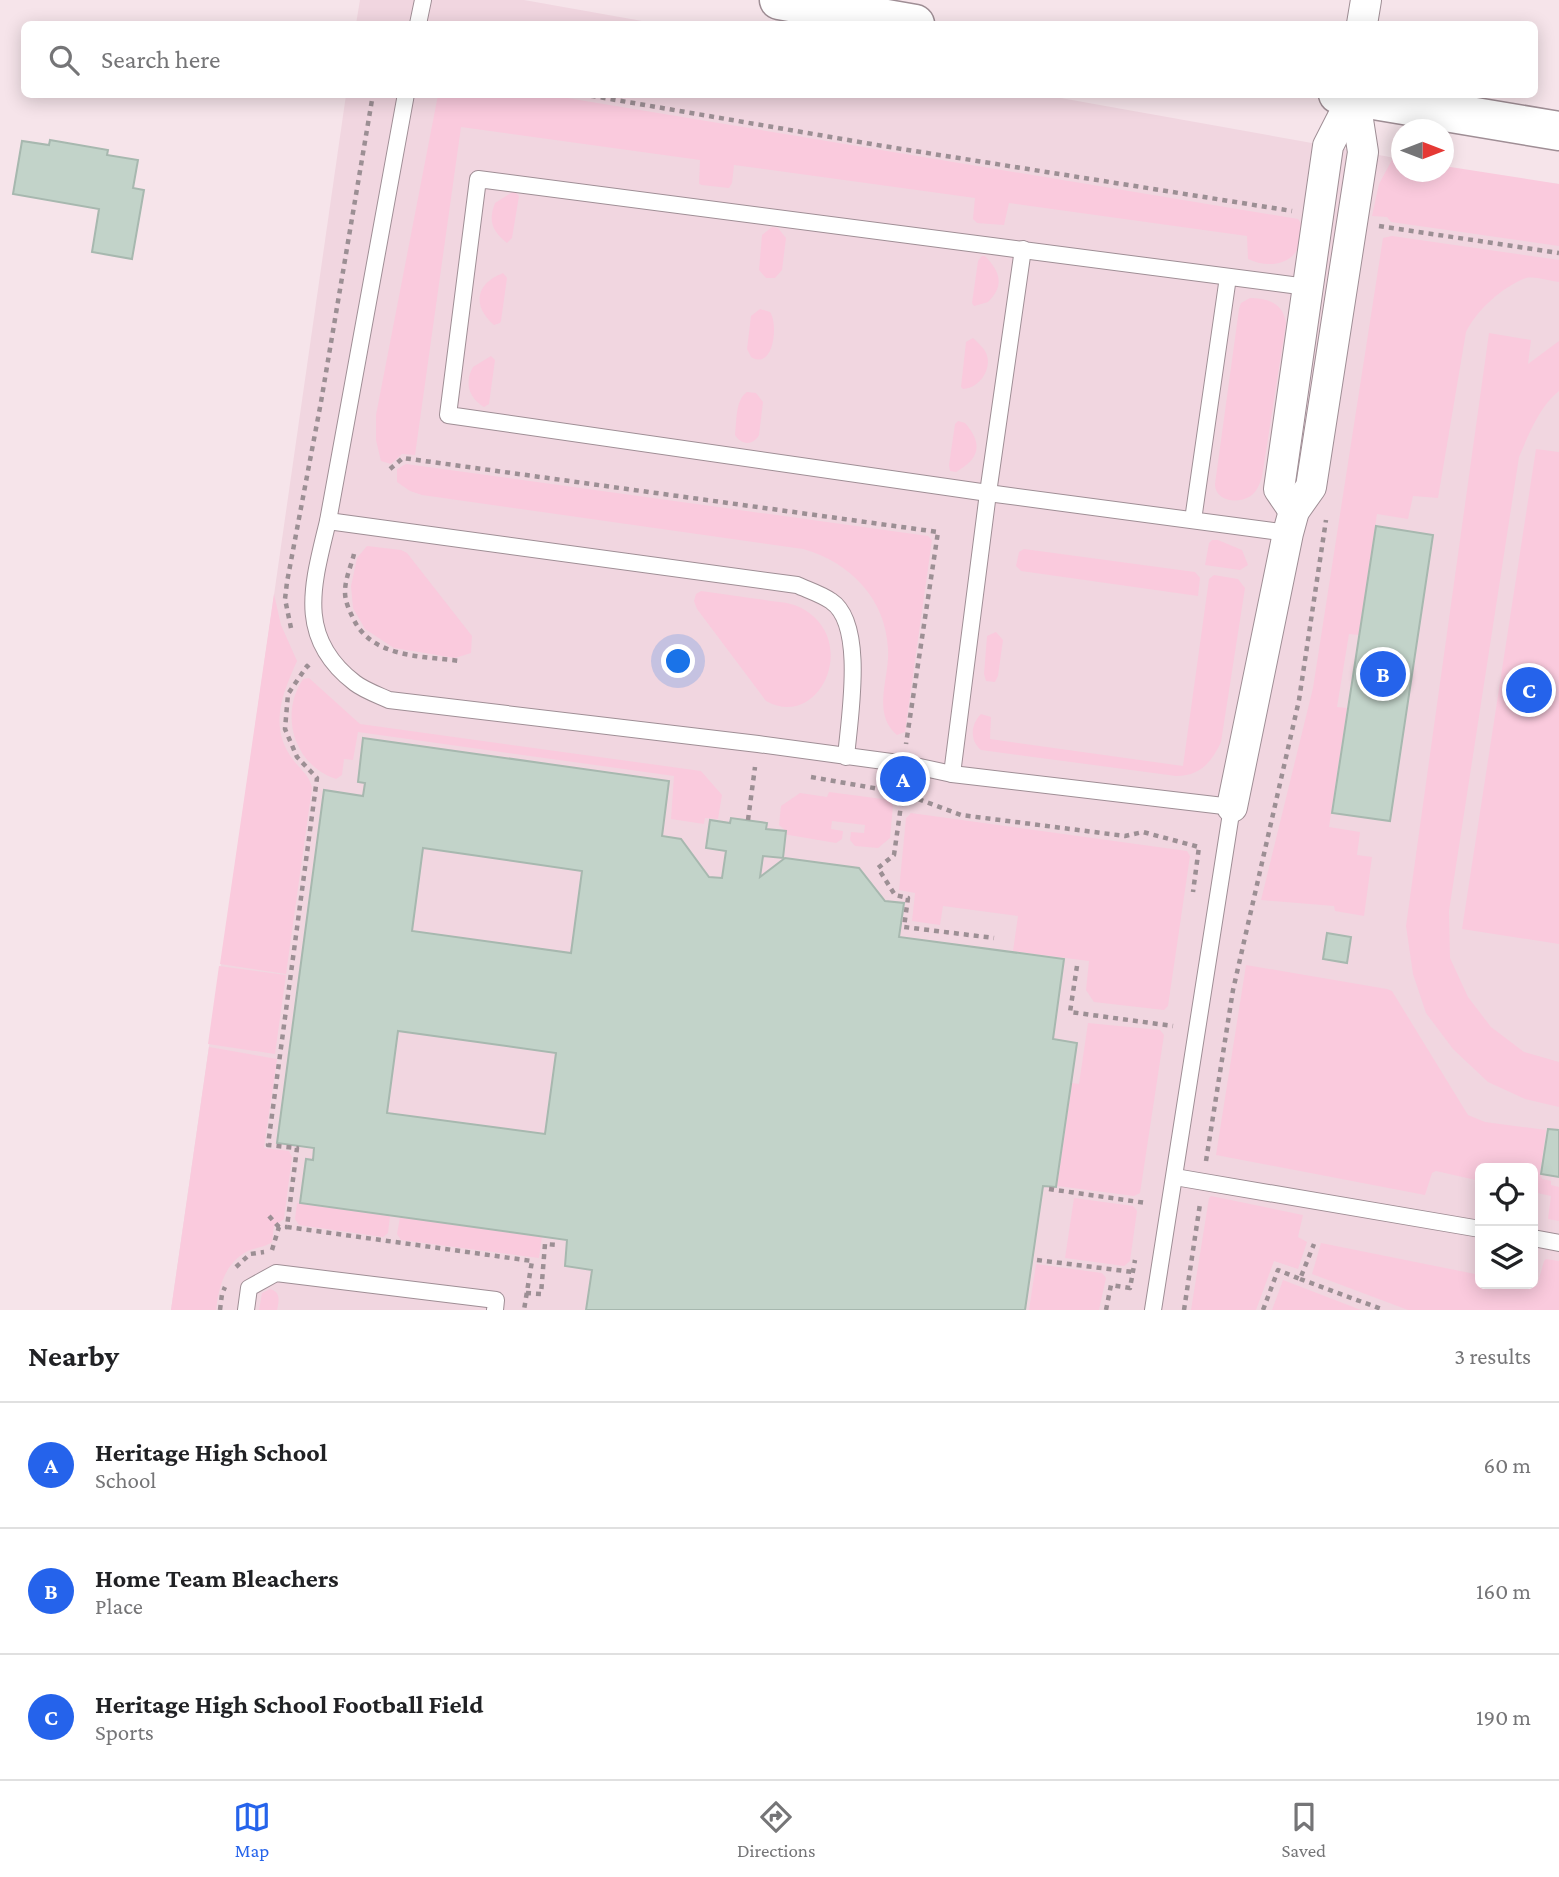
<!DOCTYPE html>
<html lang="en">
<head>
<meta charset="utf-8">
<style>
	:root { --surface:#fff; --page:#f6f6f6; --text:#202124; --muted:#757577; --line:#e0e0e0; --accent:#2563eb }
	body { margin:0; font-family:"Crimson Pro",serif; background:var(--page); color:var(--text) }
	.controls { position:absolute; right:21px; bottom:21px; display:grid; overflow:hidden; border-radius:10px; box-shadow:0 4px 18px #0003 }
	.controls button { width:63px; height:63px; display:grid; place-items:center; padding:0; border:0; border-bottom:2px solid var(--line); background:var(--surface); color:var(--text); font:35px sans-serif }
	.compass { position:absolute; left:1391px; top:119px; width:63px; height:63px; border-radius:50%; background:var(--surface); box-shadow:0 4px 18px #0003; rotate:90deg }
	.you { position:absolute; left:679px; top:662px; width:24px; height:24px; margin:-18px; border:5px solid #fff; border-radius:50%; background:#1a73e8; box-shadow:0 0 0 10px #1a73e833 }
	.badge { display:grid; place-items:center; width:46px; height:46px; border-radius:50%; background:var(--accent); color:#fff; font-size:23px; font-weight:700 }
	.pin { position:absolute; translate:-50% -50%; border:4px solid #fff; box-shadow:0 2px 7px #0006 }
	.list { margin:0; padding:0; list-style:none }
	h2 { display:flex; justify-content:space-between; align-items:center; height:91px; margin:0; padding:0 28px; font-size:30px }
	h2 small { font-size:23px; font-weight:400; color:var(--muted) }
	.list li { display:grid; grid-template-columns:46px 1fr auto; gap:21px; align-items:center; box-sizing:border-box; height:126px; padding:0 28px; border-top:2px solid var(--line) }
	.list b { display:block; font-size:26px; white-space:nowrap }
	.list p { margin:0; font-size:23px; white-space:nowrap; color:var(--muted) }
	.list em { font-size:23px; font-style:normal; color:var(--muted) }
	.icon { flex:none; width:38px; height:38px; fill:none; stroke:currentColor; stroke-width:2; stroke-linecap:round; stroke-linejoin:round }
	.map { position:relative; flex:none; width:1559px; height:1310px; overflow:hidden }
	.search { position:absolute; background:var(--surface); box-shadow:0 4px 18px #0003; left:21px; right:21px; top:21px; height:77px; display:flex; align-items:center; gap:18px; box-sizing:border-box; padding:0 24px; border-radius:10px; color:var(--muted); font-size:26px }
	.sheet { height:469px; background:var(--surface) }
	nav { display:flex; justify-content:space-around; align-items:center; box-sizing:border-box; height:98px; border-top:2px solid var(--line); background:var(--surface); font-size:19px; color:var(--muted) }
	nav a { display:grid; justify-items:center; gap:4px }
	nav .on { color:var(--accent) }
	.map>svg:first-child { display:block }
	.built { fill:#f1d6e0; fill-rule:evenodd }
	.green { fill:#facadd }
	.building { fill:#c2d3c9; stroke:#a7b8af; stroke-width:2; fill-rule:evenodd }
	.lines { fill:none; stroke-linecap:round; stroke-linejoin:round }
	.lane-casing { stroke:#9f8e95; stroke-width:18 }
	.street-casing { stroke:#9f8e95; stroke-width:32 }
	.primary-casing { stroke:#9f8e95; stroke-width:41 }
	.path { stroke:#9c8f94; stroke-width:4.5; stroke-dasharray:5 5; stroke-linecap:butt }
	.lane { stroke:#fff; stroke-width:16 }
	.street { stroke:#fff; stroke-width:30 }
	.primary { stroke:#fff; stroke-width:38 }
</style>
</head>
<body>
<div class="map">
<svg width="1559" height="1310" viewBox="0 0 1559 1310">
	<rect width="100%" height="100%" fill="#f6e4ea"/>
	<!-- built -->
	<g class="built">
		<polygon points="360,0 524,0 659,24 356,24"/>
		<path d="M346,95H1044L1401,159L1402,172H1444L1559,184V1310H171ZM1480,1168H1533V1284H1480Z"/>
	</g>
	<!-- green -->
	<g class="green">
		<path d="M438,95H549L1298,219L1302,225C1301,232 1300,241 1298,248C1289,267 1264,267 1248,259L1247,236L1009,203L1004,225L977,223L973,219L975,198L734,165L732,183L729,188L702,185L699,184L700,160L461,127L415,455L402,454L391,464L381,461L376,440V415Z"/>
		<polygon points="1393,158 1401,159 1402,172 1444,172 1444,166 1559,184 1559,246 1391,222 1387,217 1372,216 1379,184"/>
		<path d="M514,191L519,196L512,238L507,243C492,231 488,221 495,203Z"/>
		<polygon points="772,227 778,228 786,238 782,270 775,278 766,278 759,270 762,235"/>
		<path d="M1392,236L1559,260V282C1550,281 1535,276 1526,278C1502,287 1477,310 1466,332L1438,498L1413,496L1408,519L1377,514L1359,635L1349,634L1337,707L1347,708L1329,827L1360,832L1357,855L1372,857L1364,916L1335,911L1334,906L1261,900L1313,688L1383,238Z"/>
		<path d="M982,256H985C1000,272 1005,285 988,302L974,306L972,303L978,261Z"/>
		<path d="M503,273L507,278L501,321L500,323L494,325C472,306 475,284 503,273Z"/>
		<path d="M1250,298C1268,298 1283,303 1286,323L1262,477C1260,482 1258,489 1254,493C1243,505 1215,503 1215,484L1239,309L1241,303Z"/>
		<path d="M760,309L770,312C779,325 773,371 751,357L747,349L751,316Z"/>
		<path d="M1489,333L1531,340L1528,364L1559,341V391C1539,407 1529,434 1519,457L1449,911L1450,958L1468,997L1491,1027L1524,1052L1559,1062V1107L1525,1099L1488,1082L1453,1049L1426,1013L1413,974L1406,926Z"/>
		<path d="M973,338C977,342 982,346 985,351C994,366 981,388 963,389L961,387L966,342Z"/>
		<path d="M491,356L495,360L489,404L484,407C469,398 464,383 473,367Z"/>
		<path d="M747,392L756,393L763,402L759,435C753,446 741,445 735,435C737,421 735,400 747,392Z"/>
		<path d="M958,421L965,423C983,444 980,458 956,472L950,471L949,465L955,424Z"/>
		<polygon points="1536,449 1559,452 1559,944 1462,929"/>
		<path d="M406,464L928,536L932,540L905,732L897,735C871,713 890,678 888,649C886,599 850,562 803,549L422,495L410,491L397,482V469Z"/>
		<polygon points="1212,540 1218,540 1242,550 1248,565 1240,570 1205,565 1209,543"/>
		<polygon points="367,546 401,550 407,553 472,636 471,653 455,658 394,648 365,629 353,608 351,586 357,558"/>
		<polygon points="1024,549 1195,572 1200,578 1198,596 1021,571 1016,566 1019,552"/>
		<path d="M1214,575L1238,579L1245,588L1221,742C1211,763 1200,776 1176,776L981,750C970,741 970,725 981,714L991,717L990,739L1183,766L1209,579Z"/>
		<path d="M701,591C723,594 744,597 765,600C775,602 788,602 797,606C863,635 821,732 766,701L697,609L694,601L696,594Z"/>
		<path d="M274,594L281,625L297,661C282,695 268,727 294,761C301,770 310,776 312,788L286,974L220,964Z"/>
		<polygon points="996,632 1003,640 998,676 995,682 986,681 984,674 987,636"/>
		<path d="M309,678L360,724L701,771L722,795L718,819L705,818L704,824L671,819L674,776L358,732L353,760L344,759L342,775L336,779C294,765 279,715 303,679Z"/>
		<polygon points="829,792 890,800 893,806 890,838 878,848 855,846 850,840 851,832 864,833 865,825 832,821 831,829 843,831 842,839 836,843 783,834 784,829 779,825 781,806 800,793 827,797"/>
		<polygon points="911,813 1187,851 1190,856 1168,1006 1164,1010 1094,1002 1086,990 1089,961 1013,951 1018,916 943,906 940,925 912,921 915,893 899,890 906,818"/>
		<polygon points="1246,965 1387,989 1392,991 1468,1115 1485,1122 1546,1130 1540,1173 1542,1179 1551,1181 1551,1185 1559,1187 1559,1221 1548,1219 1551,1196 1533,1192 1533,1168 1480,1168 1480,1181 1436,1171 1432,1173 1425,1195 1216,1155"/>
		<polygon points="219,966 286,975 275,1054 208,1044"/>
		<polygon points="1088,1023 1160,1030 1164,1035 1140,1193 1134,1196 1057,1186 1072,1083 1079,1084"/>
		<path d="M209,1047L277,1059L264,1148L289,1151L292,1157L284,1219L274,1226L272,1242C264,1248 255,1247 246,1252C224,1265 219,1287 216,1310H171Z"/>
		<polygon points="1211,1196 1303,1215 1298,1237 1307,1242 1298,1269 1274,1261 1256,1310 1191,1310 1209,1198"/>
		<polygon points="1074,1198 1133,1206 1137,1211 1130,1261 1124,1266 1065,1258"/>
		<polygon points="297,1203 390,1216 388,1233 383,1237 299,1225 295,1219"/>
		<polygon points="400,1217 542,1237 539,1258 401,1240 397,1234"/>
		<polygon points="1321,1243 1480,1275 1480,1284 1537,1286 1544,1261 1546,1259 1559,1261 1559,1310 1408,1310 1312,1274"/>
		<polygon points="1036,1264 1102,1273 1106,1278 1099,1310 1029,1310"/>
		<polygon points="1283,1280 1361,1310 1272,1310"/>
		<path d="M270,1289C281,1292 279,1301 277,1310H259L262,1293Z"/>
	</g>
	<!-- building -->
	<g class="building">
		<polygon points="50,140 108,150 107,155 138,160 133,188 144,190 132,259 92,252 99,209 13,194 22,141 49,145"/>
		<polygon points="1376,526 1433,535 1390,821 1332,813"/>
		<path d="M363,738L669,781L662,836L681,839L709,877L722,878L726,851L706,848L710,820L730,823L731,818L767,823L766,829L786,831L783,858L763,856L760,877L785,858L859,868L885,901L904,903L899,937L1064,959L1053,1039L1077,1043L1056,1187L1043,1186L1025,1310H586L592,1270L565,1266L567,1240L300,1203L306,1159L313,1160L314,1148L277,1143L324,790L363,796L365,783L358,782ZM423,848L582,871L571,953L412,931ZM398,1031L556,1053L545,1134L387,1113Z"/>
		<polygon points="1327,933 1351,937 1347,963 1323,959"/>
		<polygon points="1548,1129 1559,1130 1559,1177 1541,1174"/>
	</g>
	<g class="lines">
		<!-- lane casing -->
		<g class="lane-casing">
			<g id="lane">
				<polyline points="418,24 423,0"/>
				<path d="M406,94L328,521C313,584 295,637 355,683C364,690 378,695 389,700L758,744L906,764L952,774L1232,807L1153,1310"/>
				<polyline points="1193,520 1228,277"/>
				<path d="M328,521L797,585C808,590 821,594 831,601C866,624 849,720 846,757"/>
				<polyline points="1288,533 988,493 448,415 478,179 1307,287"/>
				<polyline points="952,774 988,493 1023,249"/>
				<polyline points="1175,1177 1480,1229"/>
				<polyline points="1533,1238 1559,1243"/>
				<polyline points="246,1310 249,1288 276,1273 496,1300 495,1310"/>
			</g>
		</g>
		<!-- street casing -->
		<g class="street-casing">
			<g id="street">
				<polyline points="1362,24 1366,0"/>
				<polyline points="1294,511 1279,489 1328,146 1353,97"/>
				<polyline points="1232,807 1288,533 1294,511 1311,487 1363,152 1354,94"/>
			</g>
		</g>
		<!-- primary casing -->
		<g class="primary-casing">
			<g id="primary">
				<polyline points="779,0 915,24"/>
				<polyline points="1338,94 1559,131"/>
			</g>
		</g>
		<!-- path -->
		<g class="path">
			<polyline points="581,94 883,146 1292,211"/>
			<polyline points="1379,226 1559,253"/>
			<polyline points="390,469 403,458 938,532 906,744"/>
			<path d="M354,554C351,566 345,579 345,592C345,601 349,610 353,618C371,658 422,656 460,661"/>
			<polyline points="291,628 285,599 287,582 321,402 373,94"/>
			<polyline points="309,668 307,666 288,694 285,729 297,757 317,778 268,1145 297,1148 287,1227 532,1261 524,1310"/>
			<polyline points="811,777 902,793 961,815 1125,836 1143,832 1199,847 1193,892"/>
			<polyline points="903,791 894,855 878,868 895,895 908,898 904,927 994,938"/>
			<polyline points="748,820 755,767"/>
			<polyline points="1077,966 1070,1012 1173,1026"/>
			<polyline points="1206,1161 1233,990 1299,700 1326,520"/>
			<polyline points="1049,1189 1146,1203"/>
			<polyline points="269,1216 279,1227"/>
			<polyline points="272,1250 279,1227 287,1227"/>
			<polyline points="1037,1260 1133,1272"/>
			<polyline points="236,1267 250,1254 264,1252"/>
			<polyline points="1300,1279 1384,1310"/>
			<polyline points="526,1293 541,1294 545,1244 558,1245"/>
			<polyline points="220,1310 222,1294 225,1287"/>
			<polyline points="1106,1310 1111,1285 1130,1288 1135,1260"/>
			<polyline points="1184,1310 1200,1204"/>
			<polyline points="1263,1310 1278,1270 1300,1279 1314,1244"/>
		</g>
		<!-- lane -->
		<use href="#lane" class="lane"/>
		<!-- street -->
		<use href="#street" class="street"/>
		<!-- primary -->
		<use href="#primary" class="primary"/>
	</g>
</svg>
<div class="controls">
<button><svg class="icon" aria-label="locate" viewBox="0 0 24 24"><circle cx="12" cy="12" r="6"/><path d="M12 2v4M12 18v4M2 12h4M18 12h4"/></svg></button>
<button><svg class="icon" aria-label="layers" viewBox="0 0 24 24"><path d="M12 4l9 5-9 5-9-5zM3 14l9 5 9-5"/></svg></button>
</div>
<svg class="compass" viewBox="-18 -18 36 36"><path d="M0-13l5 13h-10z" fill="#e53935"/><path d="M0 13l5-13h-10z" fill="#757577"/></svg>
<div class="you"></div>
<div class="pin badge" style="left:903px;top:779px">A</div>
<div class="pin badge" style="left:1383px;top:674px">B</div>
<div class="pin badge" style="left:1529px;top:690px">C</div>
<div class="search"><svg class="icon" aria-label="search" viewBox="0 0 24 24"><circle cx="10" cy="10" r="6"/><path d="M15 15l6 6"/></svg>Search here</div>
</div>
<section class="sheet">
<h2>Nearby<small>3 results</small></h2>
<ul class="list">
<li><span class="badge">A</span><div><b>Heritage High School</b><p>School</p></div><em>60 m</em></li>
<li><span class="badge">B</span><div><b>Home Team Bleachers</b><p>Place</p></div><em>160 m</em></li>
<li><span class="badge">C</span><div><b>Heritage High School Football Field</b><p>Sports</p></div><em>190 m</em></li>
</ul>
</section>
<nav>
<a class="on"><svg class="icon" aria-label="map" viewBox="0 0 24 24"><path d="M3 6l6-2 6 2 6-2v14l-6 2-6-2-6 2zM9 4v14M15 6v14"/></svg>Map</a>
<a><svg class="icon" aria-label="directions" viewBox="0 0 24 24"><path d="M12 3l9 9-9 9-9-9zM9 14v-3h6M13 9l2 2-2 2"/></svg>Directions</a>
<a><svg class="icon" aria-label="saved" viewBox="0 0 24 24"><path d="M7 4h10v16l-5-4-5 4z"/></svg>Saved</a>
</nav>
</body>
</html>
